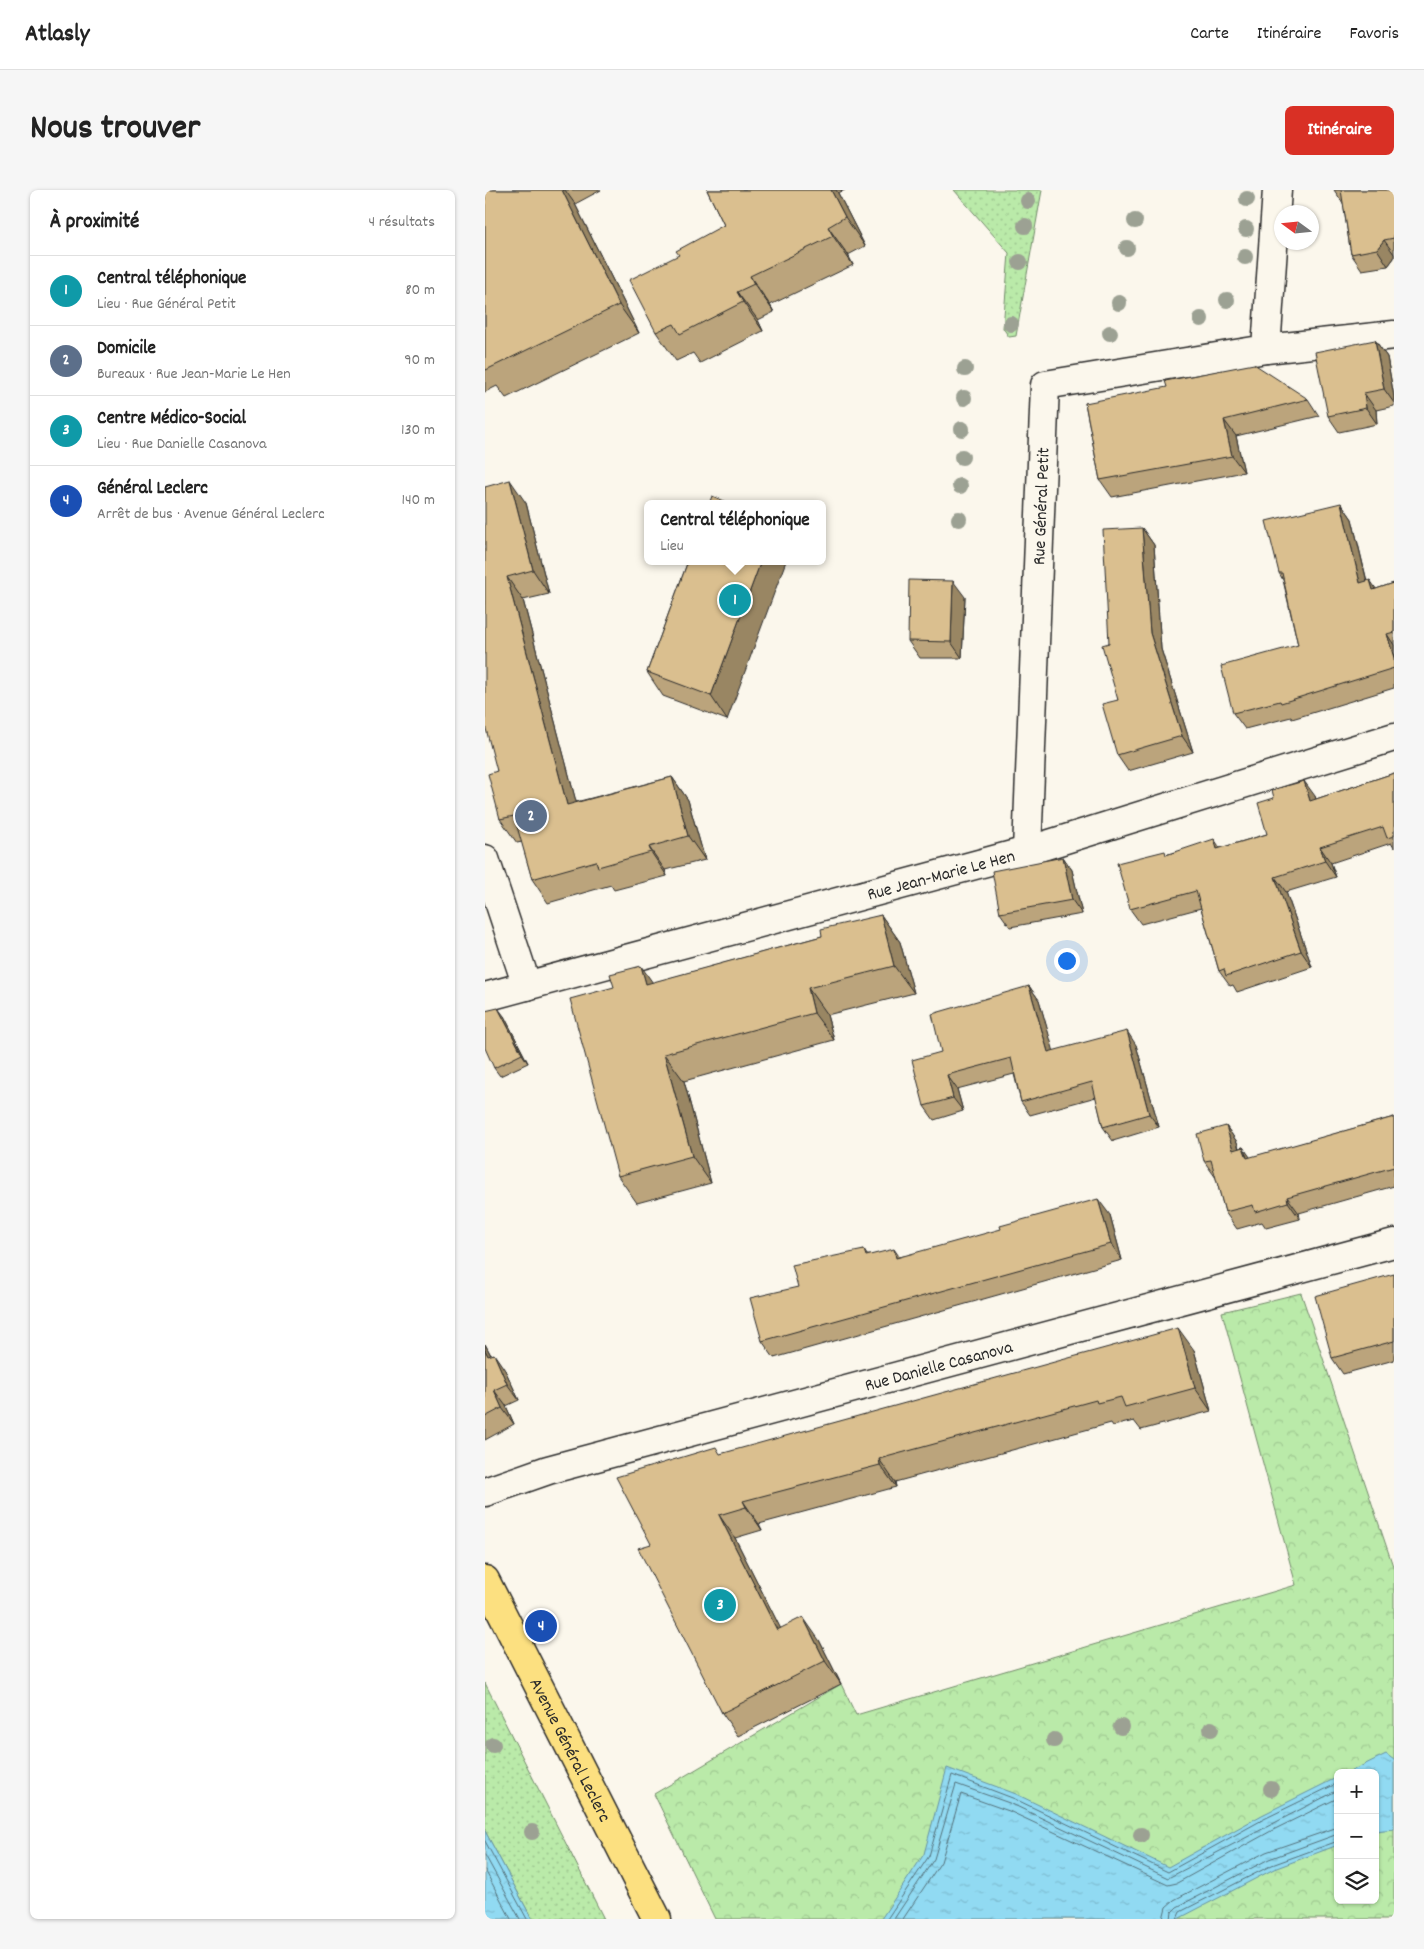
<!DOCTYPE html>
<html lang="fr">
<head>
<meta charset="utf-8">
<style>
	:root { --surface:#fff; --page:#f6f6f6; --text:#222; --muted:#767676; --line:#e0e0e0; --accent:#d93025 }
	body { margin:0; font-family:Dekko,sans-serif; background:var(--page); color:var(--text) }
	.controls { position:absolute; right:15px; bottom:15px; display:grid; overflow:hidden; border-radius:8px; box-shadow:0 1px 4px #0004 }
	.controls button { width:45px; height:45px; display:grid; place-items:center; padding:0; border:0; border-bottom:1px solid var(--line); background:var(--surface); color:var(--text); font:25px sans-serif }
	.compass { position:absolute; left:789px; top:15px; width:45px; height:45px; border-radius:50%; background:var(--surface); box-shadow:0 1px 4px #0004; rotate:285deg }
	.you { position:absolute; left:581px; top:770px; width:18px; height:18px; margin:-12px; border:4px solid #fff; border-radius:50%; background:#1a73e8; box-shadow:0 0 0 8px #1a73e833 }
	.badge { display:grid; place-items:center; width:32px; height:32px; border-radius:50%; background:var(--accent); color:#fff; font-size:16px; font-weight:700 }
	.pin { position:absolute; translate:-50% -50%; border:2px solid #fff; box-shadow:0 1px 5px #0006 }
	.popup { position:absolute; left:159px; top:310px; width:182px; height:65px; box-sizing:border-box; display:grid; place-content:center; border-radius:8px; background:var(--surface); filter:drop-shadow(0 1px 4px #0005); font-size:16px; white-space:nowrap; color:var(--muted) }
	.popup b { font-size:19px; color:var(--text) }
	.popup::after { content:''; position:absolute; left:50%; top:100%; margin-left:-10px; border:10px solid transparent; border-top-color:var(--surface) }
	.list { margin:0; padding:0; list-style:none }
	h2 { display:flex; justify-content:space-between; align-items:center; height:65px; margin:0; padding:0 20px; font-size:21px }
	h2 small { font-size:16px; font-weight:400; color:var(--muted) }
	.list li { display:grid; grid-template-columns:32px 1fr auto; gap:15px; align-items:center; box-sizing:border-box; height:70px; padding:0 20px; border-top:1px solid var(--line) }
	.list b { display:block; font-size:19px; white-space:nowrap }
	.list p { margin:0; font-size:16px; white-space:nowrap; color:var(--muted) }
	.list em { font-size:16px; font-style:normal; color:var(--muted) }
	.icon { flex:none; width:28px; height:28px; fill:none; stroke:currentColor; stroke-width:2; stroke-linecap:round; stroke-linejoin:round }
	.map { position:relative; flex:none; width:909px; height:1729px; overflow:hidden; border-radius:8px }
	header { display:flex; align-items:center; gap:30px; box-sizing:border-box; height:70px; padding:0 25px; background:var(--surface); border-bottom:1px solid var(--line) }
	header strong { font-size:24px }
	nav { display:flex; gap:28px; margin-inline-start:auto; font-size:18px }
	.intro { display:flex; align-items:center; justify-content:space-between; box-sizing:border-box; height:120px; padding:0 30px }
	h1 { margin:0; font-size:35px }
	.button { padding:12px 22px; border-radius:8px; background:var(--accent); color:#fff; font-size:18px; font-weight:700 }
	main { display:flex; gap:30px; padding:0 30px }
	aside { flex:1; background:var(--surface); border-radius:8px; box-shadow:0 1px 4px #0004 }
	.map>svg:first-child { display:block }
	.grass { fill:url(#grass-dots); stroke:#728a6a }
	.park { fill:url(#park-crowns); stroke:#728a6a; fill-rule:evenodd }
	.water { fill:url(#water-ripples); stroke:#6894a2 }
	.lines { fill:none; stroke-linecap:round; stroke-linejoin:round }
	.shore { stroke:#54717b; stroke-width:1 }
	.minor-casing { stroke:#2b2b2b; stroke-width:31 }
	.major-casing { stroke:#2b2b2b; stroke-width:31 }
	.minor { stroke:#fbf7ec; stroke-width:28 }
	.major { stroke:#fce080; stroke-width:28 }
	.tree { fill:#9ca193 }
	.wall { fill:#bba47b; stroke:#2b2b2b }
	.shaded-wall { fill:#998664; stroke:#2b2b2b }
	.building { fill:#dabf8f; stroke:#2b2b2b }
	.labels { text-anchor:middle; stroke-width:4.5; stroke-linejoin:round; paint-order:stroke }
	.street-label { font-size:18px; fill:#2b2b2b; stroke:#fbf7ec }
</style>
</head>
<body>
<header>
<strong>Atlasly</strong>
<nav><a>Carte</a><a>Itinéraire</a><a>Favoris</a></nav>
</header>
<div class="intro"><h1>Nous trouver</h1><a class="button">Itinéraire</a></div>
<main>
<aside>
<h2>À proximité<small>4 résultats</small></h2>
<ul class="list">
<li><span class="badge" style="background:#0f9aa8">1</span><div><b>Central téléphonique</b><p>Lieu · Rue Général Petit</p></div><em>80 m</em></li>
<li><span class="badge" style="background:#5c6f8a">2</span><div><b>Domicile</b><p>Bureaux · Rue Jean-Marie Le Hen</p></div><em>90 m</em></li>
<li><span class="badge" style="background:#0f9aa8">3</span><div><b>Centre Médico-Social</b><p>Lieu · Rue Danielle Casanova</p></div><em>130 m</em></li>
<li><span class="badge" style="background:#1a4fb4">4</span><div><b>Général Leclerc</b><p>Arrêt de bus · Avenue Général Leclerc</p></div><em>140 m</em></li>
</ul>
</aside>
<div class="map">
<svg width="909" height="1729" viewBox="0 0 909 1729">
	<defs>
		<pattern id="grass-dots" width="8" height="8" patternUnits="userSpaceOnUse" patternTransform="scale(1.25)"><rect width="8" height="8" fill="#baeaa9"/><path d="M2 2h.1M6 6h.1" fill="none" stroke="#a0c992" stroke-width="1.8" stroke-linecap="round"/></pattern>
		<pattern id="park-crowns" width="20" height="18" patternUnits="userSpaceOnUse" patternTransform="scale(1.25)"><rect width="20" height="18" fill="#baeaa9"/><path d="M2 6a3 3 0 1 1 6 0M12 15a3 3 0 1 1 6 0" fill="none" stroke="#a0c992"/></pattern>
		<pattern id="water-ripples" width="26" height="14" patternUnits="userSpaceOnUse" patternTransform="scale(1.25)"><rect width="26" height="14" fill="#91daf2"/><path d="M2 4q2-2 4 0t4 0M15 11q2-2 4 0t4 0" fill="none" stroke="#7dbbd0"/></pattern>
	</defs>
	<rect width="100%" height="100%" fill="#fbf7ec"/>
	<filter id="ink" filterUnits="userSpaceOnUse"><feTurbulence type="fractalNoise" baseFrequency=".02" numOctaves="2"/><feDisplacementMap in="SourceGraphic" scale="10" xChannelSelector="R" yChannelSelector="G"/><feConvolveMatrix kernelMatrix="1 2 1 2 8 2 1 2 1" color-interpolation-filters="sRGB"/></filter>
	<g filter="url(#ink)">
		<!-- grass -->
		<g class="grass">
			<polygon points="469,0 557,0 531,146 524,147 518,138 524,63"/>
			<polygon points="0,1493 119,1729 47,1729 0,1641"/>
		</g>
		<!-- park -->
		<path class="park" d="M816,1103L909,1379V1729H230L169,1604L356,1494L371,1525L811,1395L737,1122ZM853,1583H890V1710H853Z"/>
		<!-- water -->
		<g class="water">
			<polygon points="901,1564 909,1570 909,1639 890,1641 890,1583 862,1583"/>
			<polygon points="462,1578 531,1604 683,1677 777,1625 853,1587 853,1655 789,1679 693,1729 396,1729 439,1664"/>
			<polygon points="0,1641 47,1729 0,1729"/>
		</g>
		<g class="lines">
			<!-- shore -->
			<g class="shore">
				<polyline points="0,1651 42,1729"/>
				<polyline points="0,1665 35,1729"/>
				<polyline points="0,1680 26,1729"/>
				<polyline points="402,1729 444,1666 467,1585 530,1609 683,1682 779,1629 853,1593"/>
				<polyline points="409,1729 449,1669 471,1594 527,1614 683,1688 853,1600"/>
				<polyline points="418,1729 456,1672 476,1604 524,1621 683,1695 692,1693 786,1641 853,1608"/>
				<polyline points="678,1729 681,1717 689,1710 781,1662 853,1637"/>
				<polyline points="686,1729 687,1722 692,1717 784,1669 853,1644"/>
				<polyline points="692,1729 695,1722 787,1675 853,1651"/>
			</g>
			<!-- minor casing -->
			<g class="minor-casing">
				<g id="minor">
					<polyline points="781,159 909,145"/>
					<path id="s1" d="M542,661L560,195L781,159L792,0"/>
					<polyline points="0,669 42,796"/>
					<path id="s2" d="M0,807L542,661L909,547"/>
					<path id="s3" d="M0,1302L63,1280L909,1053"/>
				</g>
			</g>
			<!-- major casing -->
			<g class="major-casing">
				<g id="major">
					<path id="s4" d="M0,1390L172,1729"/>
				</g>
			</g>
			<!-- minor -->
			<use href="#minor" class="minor"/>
			<!-- major -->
			<use href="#major" class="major"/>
		</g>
		<!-- trees -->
		<g class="tree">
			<circle cx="762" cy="9" r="8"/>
			<circle cx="543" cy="11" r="8"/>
			<circle cx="650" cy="31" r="8"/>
			<circle cx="540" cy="36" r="8"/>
			<circle cx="761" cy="39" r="8"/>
			<circle cx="642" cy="58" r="8"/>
			<circle cx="760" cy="67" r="8"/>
			<circle cx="535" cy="72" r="8"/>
			<circle cx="742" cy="110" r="8"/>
			<circle cx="634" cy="113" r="8"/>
			<circle cx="716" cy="129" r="8"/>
			<circle cx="526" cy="134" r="8"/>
			<circle cx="625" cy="143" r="8"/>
			<circle cx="480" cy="179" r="8"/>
			<circle cx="479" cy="208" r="8"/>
			<circle cx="477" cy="239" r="8"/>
			<circle cx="477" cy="267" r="8"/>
			<circle cx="475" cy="296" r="8"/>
			<circle cx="474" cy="329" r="8"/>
			<circle cx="636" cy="1537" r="8"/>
			<circle cx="726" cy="1539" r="8"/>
			<circle cx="569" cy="1550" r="8"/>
			<circle cx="8" cy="1555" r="8"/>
			<circle cx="786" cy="1599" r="8"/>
			<circle cx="47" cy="1642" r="8"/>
			<circle cx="656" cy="1645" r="8"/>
		</g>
		<!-- wall -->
		<g class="wall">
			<polygon points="0,0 116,0 90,14 154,143 21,208 12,196 0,202"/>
			<polygon points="222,0 360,0 353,3 380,56 363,65 368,75 285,115 289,122 273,130 278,141 215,173 208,163 191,171 171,142 194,65 239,35"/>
			<polygon points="849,0 909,0 909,68 903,76 877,80 866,64 858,13"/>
			<polygon points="890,150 902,167 909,207 909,216 891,220 892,234 854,242 843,226"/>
			<polygon points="823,209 834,226 751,246 759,282 627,307 615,290 600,213"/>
			<polygon points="0,297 41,313 64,404 38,410 91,612 187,587 203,610 220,670 180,680 182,686 129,700 126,695 63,713 47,689 37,652 32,653 15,629 12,581"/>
			<polygon points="856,313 867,329 882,391 891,399 909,393 909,498 807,529 806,527 760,539 748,523 813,455 798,390 794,383"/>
			<polygon points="657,338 669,355 676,459 708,562 643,581 632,565 633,510 624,453"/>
			<polygon points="203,371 242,530 178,506 162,482"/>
			<polygon points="480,407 477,468 435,468 423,451"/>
			<polygon points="909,583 909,658 906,653 846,673 851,687 801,702 827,777 752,802 748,795 745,796 734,781 716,718 656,734 645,719 683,664 735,658 782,644 830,606 831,609"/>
			<polygon points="578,667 587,680 597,724 525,737 515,723"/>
			<polygon points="396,725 415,752 429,803 342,825 349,850 199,891 226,993 152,1013 133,986 167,793 337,746"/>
			<polygon points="544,796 554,810 568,861 651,855 674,937 628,951 618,937 611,907 545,925 536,912 529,884 472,899 478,921 449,930 439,916 456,862"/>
			<polygon points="19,826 43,873 15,886 9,878"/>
			<polygon points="909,927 909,996 814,1023 815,1029 781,1038 777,1032 752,1039 740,1022 731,988 719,971 741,936 752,952 754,958 758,957 765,968"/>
			<polygon points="625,1025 637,1070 289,1168 277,1151 313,1097 379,1060 382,1065 414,1067"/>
			<polygon points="909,1084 909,1170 858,1184 847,1168"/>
			<polygon points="0,1154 6,1165 20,1180 34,1210 21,1216 29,1234 0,1250"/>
			<polygon points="709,1160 726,1221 656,1240 649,1231 628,1236 626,1233 410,1292 411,1297 274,1334 277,1340 250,1348 295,1438 334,1450 356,1494 253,1546 237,1523 166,1354 236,1264"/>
		</g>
		<!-- shaded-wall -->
		<g class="shaded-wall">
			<polygon points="77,0 80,0 90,14 154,143 134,115"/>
			<polygon points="346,0 351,0 353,3 380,56 360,27"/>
			<polygon points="343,37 363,65 368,75 348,46"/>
			<polygon points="899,50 909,64 909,68 903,76 892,59"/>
			<polygon points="265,86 285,115 289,122 269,94"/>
			<polygon points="252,102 273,130 278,141 258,112"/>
			<polygon points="890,150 902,167 909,207 909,213 899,199"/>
			<polygon points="879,203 891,220 892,234 881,218"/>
			<polygon points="739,230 751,246 759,282 747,266"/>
			<polygon points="25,290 41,313 64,404 48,380"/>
			<polygon points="856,313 867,329 886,409 875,393"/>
			<polygon points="657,338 669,355 676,459 708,562 697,546 665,443"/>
			<polygon points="276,371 301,371 242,530 226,506"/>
			<polygon points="22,387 38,410 98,638 82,615"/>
			<polygon points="885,390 896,406 888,400"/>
			<polygon points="468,391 480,407 477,468 466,452"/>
			<polygon points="902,444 909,455 909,468"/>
			<polygon points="187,587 203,610 220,670 203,646"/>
			<polygon points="819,591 830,606 836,626 825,611"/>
			<polygon points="729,649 740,665 732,659"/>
			<polygon points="164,657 180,680 182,686 166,662"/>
			<polygon points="835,657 846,673 851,687 840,671"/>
			<polygon points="578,667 587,680 597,724 587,710"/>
			<polygon points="790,687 801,702 827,777 816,761"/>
			<polygon points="396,725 415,752 429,803 409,776"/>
			<polygon points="156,776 175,803 161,794"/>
			<polygon points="544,796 554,810 573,876 563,862"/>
			<polygon points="323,798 342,825 349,850 329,823"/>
			<polygon points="13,818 19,826 43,873 37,864"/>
			<polygon points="642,841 651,855 674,937 664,924"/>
			<polygon points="179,864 199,891 226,993 207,966"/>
			<polygon points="462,885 472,899 478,921 468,908"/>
			<polygon points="741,936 752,952 759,977 748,960"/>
			<polygon points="758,957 770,974 762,968"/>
			<polygon points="802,1007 814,1023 815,1029 803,1012"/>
			<polygon points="613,1009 625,1025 637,1070 626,1054"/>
			<polygon points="409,1059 420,1075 411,1068"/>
			<polygon points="693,1138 709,1160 726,1221 710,1198"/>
			<polygon points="0,1154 15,1183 3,1166 0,1160"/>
			<polygon points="9,1164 20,1180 34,1210 22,1194"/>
			<polygon points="9,1200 21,1216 29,1234 17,1218"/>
			<polygon points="394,1269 410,1292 411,1297 395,1275"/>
			<polygon points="258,1311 274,1334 277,1340 261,1317"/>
			<polygon points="234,1325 250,1348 308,1463 292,1440"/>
			<polygon points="318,1427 334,1450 356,1494 340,1471"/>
		</g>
		<!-- building -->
		<g class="building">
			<polygon points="0,0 77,0 134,115 1,180 0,178"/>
			<polygon points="222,0 346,0 360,27 343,37 348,46 265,86 269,94 252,102 258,112 195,144 189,134 171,142 144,90 194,65 191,61 239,35"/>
			<polygon points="856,0 909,0 909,48 899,50 892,59 866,64"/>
			<polygon points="890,150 899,199 879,203 881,218 843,226 830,162"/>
			<polygon points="769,174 823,209 739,230 747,266 615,290 600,213 682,197 680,191"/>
			<polygon points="25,290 48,380 22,387 82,615 187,587 203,646 164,657 166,662 113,677 111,671 47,689 29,626 15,629 3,584 12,581 0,535 0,297"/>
			<polygon points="227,306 247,314 224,314"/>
			<polygon points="856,313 875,393 885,390 888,400 909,393 909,442 902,444 909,468 909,478 796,513 795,511 748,523 736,476 813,455 797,383 794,383 781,331"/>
			<polygon points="657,338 665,443 697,546 632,565 617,514 633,510 617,455 624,453 618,340"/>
			<polygon points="203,371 276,371 226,506 162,482"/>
			<polygon points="424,390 468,391 466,452 423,451"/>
			<polygon points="909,583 909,646 902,648 898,637 835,657 840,671 790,687 816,761 741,786 739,779 734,781 711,701 645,719 632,673 680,661 681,665 729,649 732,659 782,644 773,613 789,608 787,600 819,591 825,611"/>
			<polygon points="578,667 587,710 515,723 507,681"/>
			<polygon points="396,725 409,776 323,798 329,823 179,864 207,966 133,986 85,809 129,797 125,784 156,776 161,794 337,746 336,739"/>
			<polygon points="544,796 563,862 642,841 664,924 618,937 607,892 536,912 526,868 462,885 468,908 439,916 427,870 456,862 447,824"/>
			<polygon points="13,818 37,864 9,878 0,858 0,821"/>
			<polygon points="909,927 909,977 802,1007 803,1012 770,1022 768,1015 740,1022 726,970 719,971 712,944 741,936 748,960 758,957 762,968"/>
			<polygon points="613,1009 626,1054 277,1151 265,1108 313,1097 307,1075 379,1060 381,1066 409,1059 411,1068 516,1039 515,1036"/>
			<polygon points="909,1084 909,1151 847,1168 830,1106"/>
			<polygon points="693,1138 710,1198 640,1217 636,1207 612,1213 611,1210 394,1269 395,1275 258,1311 261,1317 234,1325 292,1440 318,1427 340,1471 237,1523 153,1358 166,1354 131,1287 231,1257 235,1264"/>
			<polygon points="0,1160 3,1166 9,1164 22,1194 9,1200 17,1218 0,1227"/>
		</g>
	</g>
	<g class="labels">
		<!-- street labels -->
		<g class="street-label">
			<text dy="6" stroke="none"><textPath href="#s1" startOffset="345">Rue Général Petit</textPath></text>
			<text dy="6" stroke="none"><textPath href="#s2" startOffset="472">Rue Jean-Marie Le Hen</textPath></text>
			<text dy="6" stroke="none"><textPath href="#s3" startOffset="471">Rue Danielle Casanova</textPath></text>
			<text dy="6" stroke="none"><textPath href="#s4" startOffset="190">Avenue Général Leclerc</textPath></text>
		</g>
	</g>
</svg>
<div class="controls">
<button>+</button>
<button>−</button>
<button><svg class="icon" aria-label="layers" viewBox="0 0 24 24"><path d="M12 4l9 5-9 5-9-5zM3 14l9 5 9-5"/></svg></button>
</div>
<svg class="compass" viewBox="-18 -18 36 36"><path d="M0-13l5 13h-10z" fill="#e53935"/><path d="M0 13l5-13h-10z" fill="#767676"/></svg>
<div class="you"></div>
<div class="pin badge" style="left:250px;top:410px;background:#0f9aa8">1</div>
<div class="popup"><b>Central téléphonique</b>Lieu</div>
<div class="pin badge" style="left:46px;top:626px;background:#5c6f8a">2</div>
<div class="pin badge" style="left:235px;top:1415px;background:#0f9aa8">3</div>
<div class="pin badge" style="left:56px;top:1436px;background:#1a4fb4">4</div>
</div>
</main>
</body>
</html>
